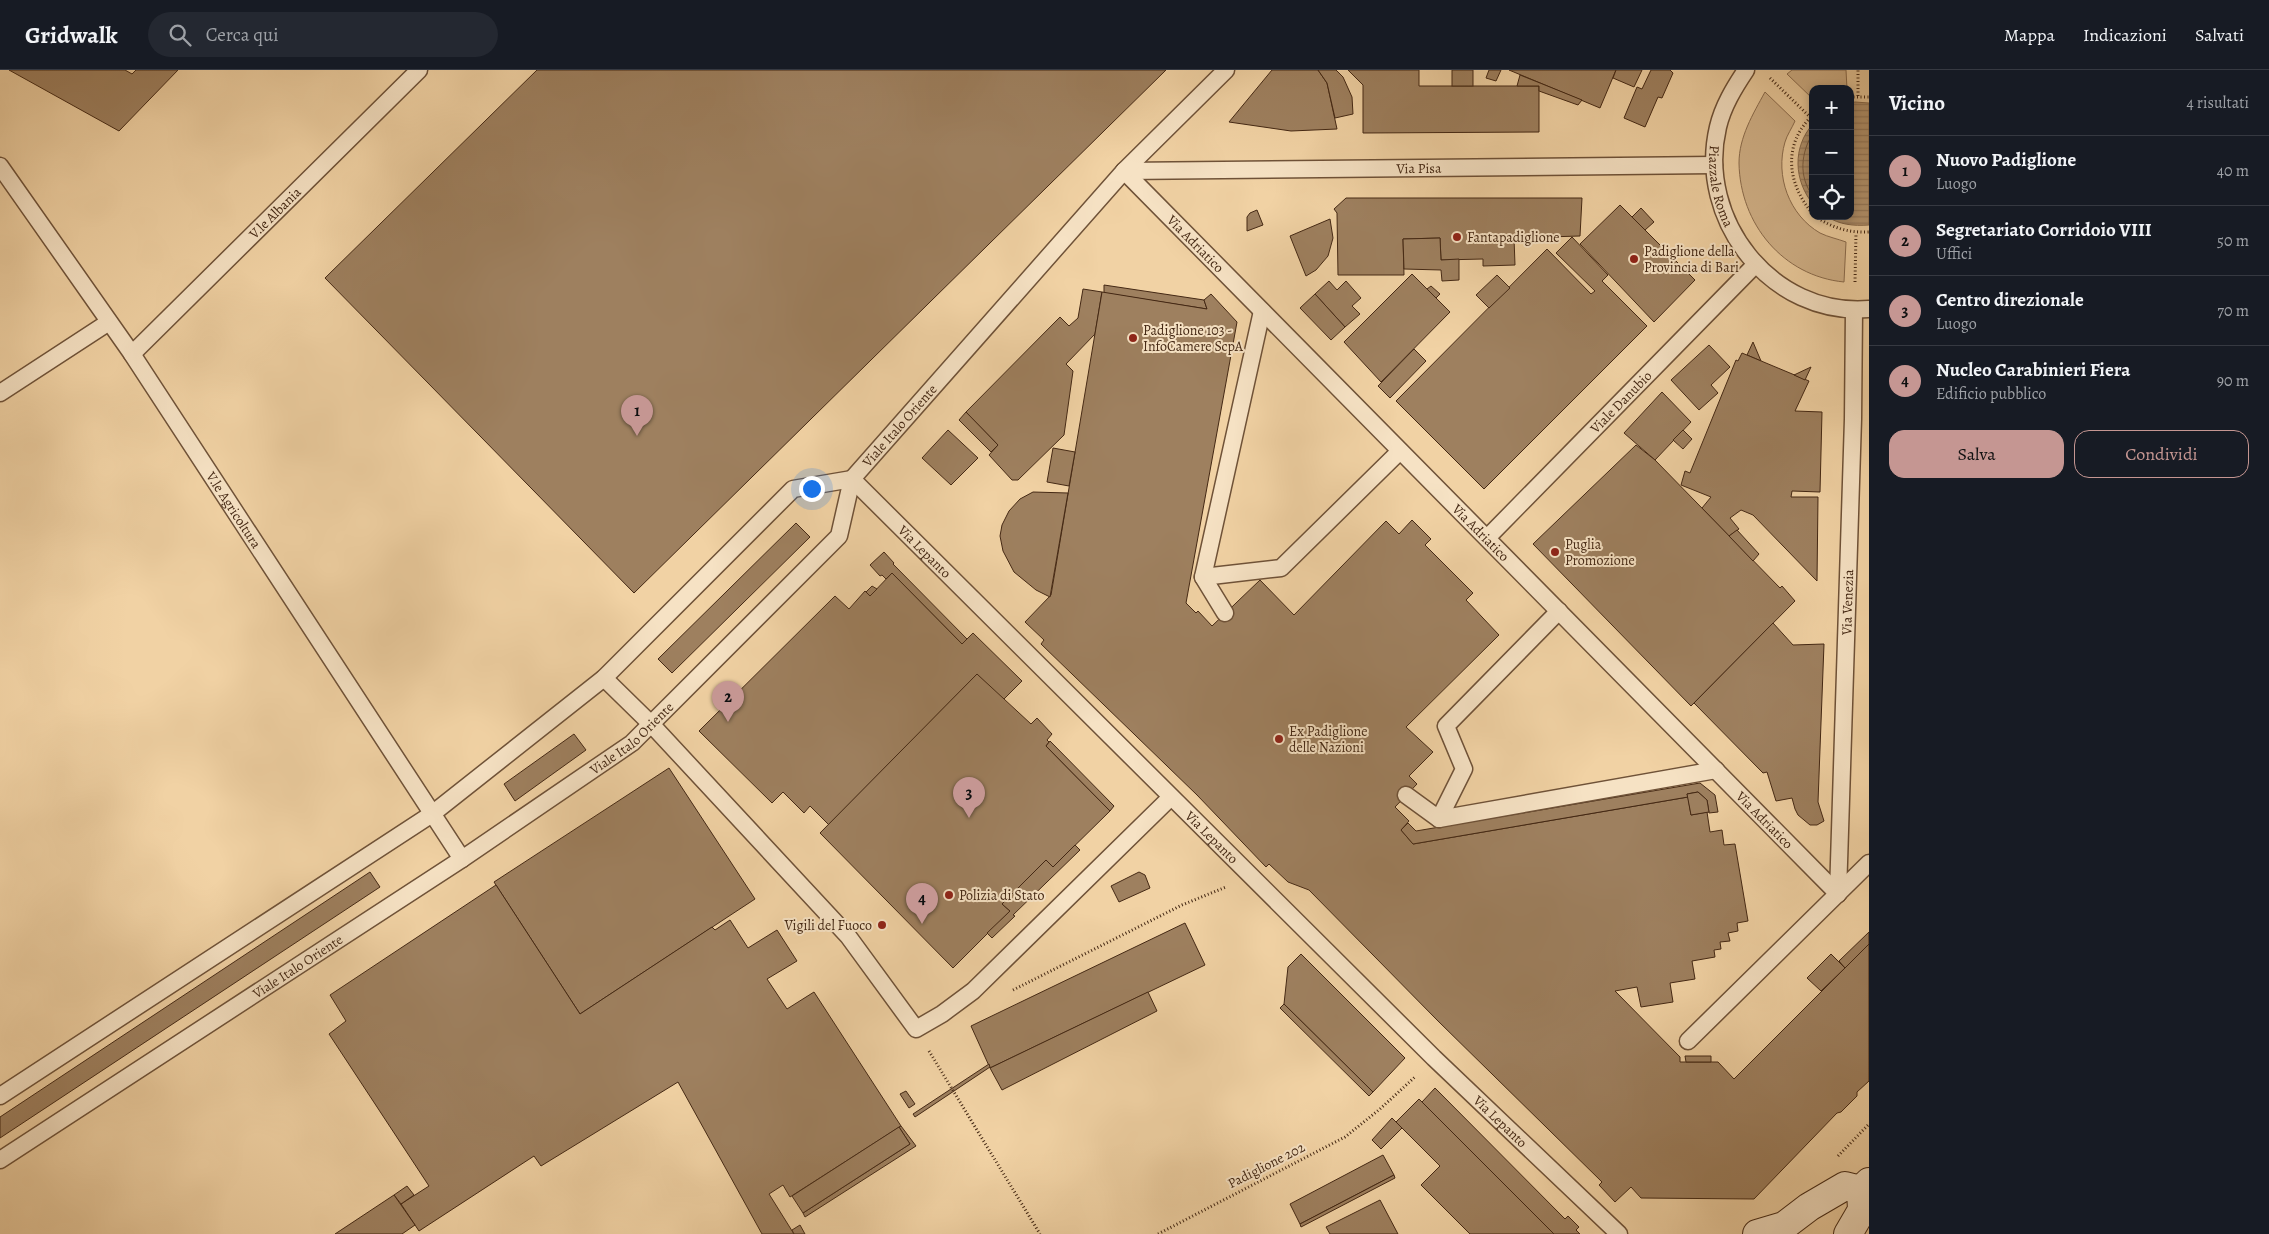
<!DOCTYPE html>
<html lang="it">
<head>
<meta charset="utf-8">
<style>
	:root { --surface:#171b24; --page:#242831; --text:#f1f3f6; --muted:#9ea1a6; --line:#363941; --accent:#c59692 }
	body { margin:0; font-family:Alegreya,serif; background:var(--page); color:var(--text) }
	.controls { position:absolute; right:15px; top:15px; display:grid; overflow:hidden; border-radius:10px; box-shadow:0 2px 8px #0003 }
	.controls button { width:45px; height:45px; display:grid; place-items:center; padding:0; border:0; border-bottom:1px solid var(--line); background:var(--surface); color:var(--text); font:25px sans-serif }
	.you { position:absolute; left:811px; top:418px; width:18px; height:18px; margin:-12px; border:4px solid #fff; border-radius:50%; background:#1a73e8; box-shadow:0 0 0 8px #1a73e833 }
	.badge { display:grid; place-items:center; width:32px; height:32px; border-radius:50%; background:var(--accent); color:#111; font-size:16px; font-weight:700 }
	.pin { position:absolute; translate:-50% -41px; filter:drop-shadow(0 1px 2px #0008) }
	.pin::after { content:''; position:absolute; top:26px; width:18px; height:15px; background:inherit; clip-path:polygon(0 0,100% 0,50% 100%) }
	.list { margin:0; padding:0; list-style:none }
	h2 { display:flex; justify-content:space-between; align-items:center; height:65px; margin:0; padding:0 20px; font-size:21px }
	h2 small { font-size:16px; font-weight:400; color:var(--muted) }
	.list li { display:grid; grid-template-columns:32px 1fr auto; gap:15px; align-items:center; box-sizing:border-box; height:70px; padding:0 20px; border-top:1px solid var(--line) }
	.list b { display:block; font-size:19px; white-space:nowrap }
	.list p { margin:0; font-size:16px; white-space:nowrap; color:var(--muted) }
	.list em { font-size:16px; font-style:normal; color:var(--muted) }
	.actions { display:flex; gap:10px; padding:15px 20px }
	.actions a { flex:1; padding:11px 0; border:1px solid var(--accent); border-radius:15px; text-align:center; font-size:18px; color:var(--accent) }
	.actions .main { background:var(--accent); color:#111 }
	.icon { flex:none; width:28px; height:28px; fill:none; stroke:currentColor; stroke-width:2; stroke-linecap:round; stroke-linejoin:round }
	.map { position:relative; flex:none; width:1869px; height:1164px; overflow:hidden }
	header { display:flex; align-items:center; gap:30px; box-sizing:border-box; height:70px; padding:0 25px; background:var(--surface); border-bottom:1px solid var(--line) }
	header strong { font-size:24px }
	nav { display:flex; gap:28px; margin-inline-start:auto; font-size:18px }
	.search { width:350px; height:45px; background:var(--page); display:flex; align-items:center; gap:12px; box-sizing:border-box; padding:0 18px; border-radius:28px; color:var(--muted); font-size:19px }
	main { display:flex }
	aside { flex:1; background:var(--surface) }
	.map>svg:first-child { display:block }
	.green { fill:#d4b58c; stroke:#8c6e50 }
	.water { fill:url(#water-rules); stroke:#886b4d }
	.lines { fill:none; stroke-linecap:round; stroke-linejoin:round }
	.shore { stroke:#7d6044; stroke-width:1 }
	.building { fill:#9e805f; stroke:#442814 }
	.service-casing { stroke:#6f5238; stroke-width:19 }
	.secondary-casing { stroke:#442814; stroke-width:30 }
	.path { stroke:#442814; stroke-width:3; stroke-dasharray:1 2.5; stroke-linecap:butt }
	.service { stroke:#f6e2c4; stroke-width:16 }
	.secondary { stroke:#f6e2c4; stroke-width:28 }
	.poi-dot { fill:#8f2418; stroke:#f6e2c4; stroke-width:2 }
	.labels { text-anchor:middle; stroke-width:4; stroke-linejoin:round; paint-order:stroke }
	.street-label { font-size:14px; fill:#442814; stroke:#f6e2c4 }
	.poi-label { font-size:14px; fill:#442814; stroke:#f6e2c4; text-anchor:start }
</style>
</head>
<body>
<header>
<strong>Gridwalk</strong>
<div class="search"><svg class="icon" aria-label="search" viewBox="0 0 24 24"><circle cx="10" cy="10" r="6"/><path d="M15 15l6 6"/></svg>Cerca qui</div>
<nav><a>Mappa</a><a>Indicazioni</a><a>Salvati</a></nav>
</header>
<main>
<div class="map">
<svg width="1869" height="1164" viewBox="0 0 1869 1164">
	<defs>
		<pattern id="water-rules" width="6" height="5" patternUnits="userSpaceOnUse" patternTransform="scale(1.25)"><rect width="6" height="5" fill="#b69873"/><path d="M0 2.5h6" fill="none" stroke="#967c5d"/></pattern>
	</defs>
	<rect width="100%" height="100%" fill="#f1d2a4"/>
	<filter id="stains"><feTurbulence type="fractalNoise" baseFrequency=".004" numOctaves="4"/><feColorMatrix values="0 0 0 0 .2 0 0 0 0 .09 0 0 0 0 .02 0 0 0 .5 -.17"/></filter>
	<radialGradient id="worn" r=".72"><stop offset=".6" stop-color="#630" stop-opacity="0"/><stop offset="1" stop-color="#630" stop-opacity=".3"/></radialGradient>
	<!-- green -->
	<g class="green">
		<polygon points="1792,0 1846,0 1847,19 1813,19 1813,29 1787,4"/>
		<path d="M1765,22L1795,51C1792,58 1787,65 1785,72C1775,106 1789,145 1820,163C1828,167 1838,169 1846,172L1844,212C1783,206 1740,154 1739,93C1739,67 1753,44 1765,22Z"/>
	</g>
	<!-- water -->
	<g class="water">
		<path d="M1855,32L1869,33V155C1853,156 1840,155 1826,146H1850V33Z"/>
		<path d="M1813,54V134C1794,111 1792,77 1813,54Z"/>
	</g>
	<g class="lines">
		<!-- shore -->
		<path class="shore" d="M1813,63C1801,82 1798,107 1813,126"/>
	</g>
	<!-- building -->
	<g class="building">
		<polygon points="9,0 125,0 132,4 136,0 178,0 119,61"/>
		<polygon points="537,0 1166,0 634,523 325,208"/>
		<polygon points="1272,0 1318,0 1327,13 1337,59 1291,61 1229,52"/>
		<polygon points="1318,0 1336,0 1343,7 1352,27 1353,44 1335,48 1327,13"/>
		<polygon points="1348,0 1419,0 1419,16 1539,16 1539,62 1363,63 1363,15"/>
		<rect x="1452" y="0" width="21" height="16"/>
		<polygon points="1489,0 1501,0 1496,11 1486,8"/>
		<polygon points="1509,0 1616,0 1600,38"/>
		<polygon points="1616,0 1642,0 1634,17 1613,8"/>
		<polygon points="1651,0 1670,0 1673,3 1662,28 1658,27 1645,57 1624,48 1637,17 1642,19"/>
		<polygon points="1520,5 1540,13 1582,30 1578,35 1539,21 1539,16 1517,16"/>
		<polygon points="1346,128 1582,128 1580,166 1514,168 1515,195 1483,196 1483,189 1441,190 1440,168 1403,169 1404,205 1338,205 1337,143 1334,139"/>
		<polygon points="1620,135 1695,210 1654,252 1580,174"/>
		<polygon points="1641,138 1654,152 1645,160 1632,147"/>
		<polygon points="1257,140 1263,155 1247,161 1247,147 1250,143"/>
		<polygon points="1330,149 1333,168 1328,186 1316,200 1306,206 1290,166"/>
		<polygon points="1572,167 1608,205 1602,211 1647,256 1484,419 1396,331 1547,179 1591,224 1595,221 1556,183"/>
		<polygon points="1440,168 1441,190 1459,189 1459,210 1442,211 1441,200 1404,199 1403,169"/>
		<polygon points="1412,204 1450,242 1381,312 1344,272"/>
		<polygon points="1497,205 1510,218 1489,238 1476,225"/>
		<polygon points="1329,211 1337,220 1346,211 1361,228 1352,236 1360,244 1345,257 1315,224"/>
		<polygon points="1104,215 1204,230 1207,239 1104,223"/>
		<polygon points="1431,216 1440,224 1436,228 1427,219"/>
		<polygon points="1083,219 1102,222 1095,264 1066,294 1073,301 1064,365 1018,410 1012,410 989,385 998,375 966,342 1060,247 1069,256 1078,248"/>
		<polygon points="1102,222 1207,239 1204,230 1211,224 1237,252 1186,533 1196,543 1198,541 1212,556 1260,510 1294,545 1386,451 1399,464 1412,450 1431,469 1425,475 1473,523 1466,530 1499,565 1406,657 1433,682 1409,706 1417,714 1395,737 1409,751 1401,760 1413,774 1688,727 1691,745 1707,742 1710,762 1722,760 1724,775 1735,774 1748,851 1737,853 1738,861 1728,863 1730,871 1720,872 1721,879 1714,880 1715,887 1692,891 1695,909 1670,913 1673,932 1641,937 1637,917 1615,921 1680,987 1680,992 1718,992 1734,1009 1869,874 1869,1011 1857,1022 1857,1026 1841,1042 1837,1043 1754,1129 1641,1128 1631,1117 1615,1132 1599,1115 1602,1112 1438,951 1309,820 1288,812 1269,794 1266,797 1197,725 1041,574 1044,570 1025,552 1051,525"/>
		<polygon points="1315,224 1345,257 1331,270 1300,238"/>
		<polygon points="1753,272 1761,291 1747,285"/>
		<polygon points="1709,275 1730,297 1711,315 1718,323 1699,340 1671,310"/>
		<polygon points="1414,279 1426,291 1390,328 1378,316"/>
		<polygon points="1742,283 1809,311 1795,341 1822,342 1820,422 1792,421 1791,427 1818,427 1817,511 1753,445 1741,440 1730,448 1739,459 1729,466 1702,438 1711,427 1681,415 1685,401 1690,403 1736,290 1738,291"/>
		<polygon points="1811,297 1805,310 1794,305"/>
		<polygon points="1662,322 1691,352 1655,390 1624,363"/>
		<polygon points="966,342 998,375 991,382 959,350"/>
		<polygon points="948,360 978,388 951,415 922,388"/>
		<polygon points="1683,360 1692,369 1683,379 1673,370"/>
		<polygon points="1636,375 1655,390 1780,518 1782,516 1795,531 1691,636 1533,474"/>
		<polygon points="1053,378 1075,382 1069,416 1047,412"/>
		<polygon points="1033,422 1068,423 1050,527 1036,520 1014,502 1003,481 1000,466 1002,455 1009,441 1020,429"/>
		<polygon points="796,453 810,467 672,603 658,589"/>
		<polygon points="1737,460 1759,484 1753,491 1729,466"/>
		<polygon points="884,482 894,493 893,494 967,569 962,574 892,503 886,509 882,505 880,506 870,495"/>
		<polygon points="892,503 962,574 973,563 1022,611 1003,630 977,604 829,755 810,736 804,743 783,722 772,733 699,661 835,526 849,539 865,521 870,526"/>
		<polygon points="872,516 877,519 870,526 866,522"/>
		<polygon points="1773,553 1793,575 1824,574 1818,732 1824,751 1817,755 1810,755 1798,745 1795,739 1792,728 1776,731 1767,702 1763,703 1694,633"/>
		<polygon points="977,604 1031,654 1037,648 1052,664 1047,670 1049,672 1046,676 1110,741 1053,797 1046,790 1002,834 1010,841 953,898 820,763"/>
		<polygon points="574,664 586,680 515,731 504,714"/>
		<polygon points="1050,671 1114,736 1110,741 1046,676"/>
		<polygon points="669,698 755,829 580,944 494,812"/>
		<polygon points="1700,713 1715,725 1718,742 1709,743 1707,730 1698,722 1687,724 1688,727 1413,774 1401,760 1408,753 1416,761"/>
		<polygon points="1698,722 1707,730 1709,742 1691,745 1687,724"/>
		<polygon points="1075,775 1080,780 1013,845 1015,846 992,868 987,863 1010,841 1002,834 1046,790 1053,797"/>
		<polygon points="370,802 380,817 0,1068 0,1047"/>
		<polygon points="1139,802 1145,805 1150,818 1119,832 1111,816"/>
		<polygon points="496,815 580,944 712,857 715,860 730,850 748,878 777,860 797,891 767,909 787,939 814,922 901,1056 790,1127 783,1115 769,1124 794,1164 762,1164 678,1012 541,1096 534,1086 419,1161 401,1134 429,1116 329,964 346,951 330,925"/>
		<polygon points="1185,853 1205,895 990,998 971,956"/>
		<polygon points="1869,862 1869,874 1845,898 1839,891"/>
		<polygon points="1301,884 1405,988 1373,1022 1284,934 1288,897"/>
		<polygon points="1831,884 1845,898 1821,921 1807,908"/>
		<polygon points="1148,922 1157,941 1002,1020 990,998"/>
		<polygon points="1284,934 1373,1022 1369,1026 1280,938"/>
		<polygon points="1685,986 1711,986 1711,992 1686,992"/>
		<polygon points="989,994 990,997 915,1047 913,1044"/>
		<polygon points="1435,1018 1565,1149 1568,1146 1579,1157 1576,1160 1580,1164 1554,1164 1422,1032"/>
		<polygon points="906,1021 915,1034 909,1038 900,1024"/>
		<polygon points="1419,1029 1554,1164 1470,1164 1421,1115 1440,1096 1396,1052"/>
		<polygon points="1392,1048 1402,1058 1381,1079 1372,1070"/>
		<polygon points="901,1056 916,1076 805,1147 803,1143 910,1074 899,1057"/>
		<polygon points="899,1057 910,1074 803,1143 792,1126"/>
		<polygon points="1383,1085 1394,1105 1300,1154 1290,1134"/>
		<polygon points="1394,1105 1395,1108 1301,1157 1300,1154"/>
		<polygon points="407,1116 414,1125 401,1134 394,1125"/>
		<polygon points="394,1125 415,1155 402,1164 335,1164"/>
		<polygon points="1380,1130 1398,1164 1330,1164 1326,1157"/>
		<polygon points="800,1155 805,1164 794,1164 792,1160"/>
	</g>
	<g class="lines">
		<!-- service casing -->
		<g class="service-casing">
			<g id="service">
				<path id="s1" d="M1746,0C1734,18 1723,36 1718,57C1696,150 1772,247 1869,239"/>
				<path id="s2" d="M0,96L132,284L462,789"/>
				<path id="s3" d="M1124,101L1838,824"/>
				<path id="s4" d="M1124,101L1714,95"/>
				<path id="s5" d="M132,284L419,0"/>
				<polyline points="0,323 109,252"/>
				<path id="s6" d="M1487,468L1755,195"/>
				<polyline points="1203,507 1281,498 1400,381"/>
				<polyline points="1225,543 1203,507 1262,241"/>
				<polyline points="604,608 652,655 848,866 916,959 942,944 973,921 1171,727"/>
				<polyline points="1406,725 1439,749 1716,700"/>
				<polyline points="1439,749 1464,699 1446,656 1559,541"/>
				<path id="s7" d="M1838,824L1853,349L1854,240"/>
				<polyline points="1688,971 1869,793"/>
				<path id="s8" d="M0,1026L432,744L604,608L793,419L852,409L1434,988L1619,1164"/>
				<path id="s9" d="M0,1090L462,789L632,673L839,466L852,409L1124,101L1226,0"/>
			</g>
		</g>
		<!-- secondary casing -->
		<g class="secondary-casing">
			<g id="secondary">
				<polyline points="1757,1164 1784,1156 1809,1137 1845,1116 1861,1120"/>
				<polyline points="1848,1164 1862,1140 1861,1120 1869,1112"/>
			</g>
		</g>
		<!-- path -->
		<g class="path">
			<polyline points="1770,8 1810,47"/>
			<polyline points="1858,26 1858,0"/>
			<polyline points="1850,27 1869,27"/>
			<path d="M1813,45C1782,74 1787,114 1813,144"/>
			<path d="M1815,146C1832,158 1849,163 1869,162"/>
			<polyline points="1855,212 1856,163"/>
			<polyline points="1013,920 1182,835 1226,817"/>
			<polyline points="929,981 1040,1164"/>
			<polyline points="1838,1086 1869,1054"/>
			<polyline points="1158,1164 1345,1067 1380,1039 1416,1006"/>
		</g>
		<!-- service -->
		<use href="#service" class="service"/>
		<!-- secondary -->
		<use href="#secondary" class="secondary"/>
	</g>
	<!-- markers -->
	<g class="poi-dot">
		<circle cx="1457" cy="167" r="5"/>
		<circle cx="1634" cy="189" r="5"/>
		<circle cx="1133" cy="268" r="5"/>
		<circle cx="1555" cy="482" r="5"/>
		<circle cx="1279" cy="669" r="5"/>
		<circle cx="949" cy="825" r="5"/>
		<circle cx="882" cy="855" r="5"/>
	</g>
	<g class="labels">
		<!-- street labels -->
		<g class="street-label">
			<text dy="5" stroke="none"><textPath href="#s4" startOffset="295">Via Pisa</textPath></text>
			<text dy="5" stroke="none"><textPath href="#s1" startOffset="124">Piazzale Roma</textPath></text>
			<text dy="5" stroke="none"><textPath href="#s5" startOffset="201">V.le Albania</textPath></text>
			<text dy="5" stroke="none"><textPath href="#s3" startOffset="102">Via Adriatico</textPath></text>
			<text dy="5" stroke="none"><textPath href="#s6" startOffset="191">Viale Danubio</textPath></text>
			<text dy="5" stroke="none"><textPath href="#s9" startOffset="1180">Viale Italo Oriente</textPath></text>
			<text dy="5" stroke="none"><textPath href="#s2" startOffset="416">V.le Agricoltura</textPath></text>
			<text dy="5" stroke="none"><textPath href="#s3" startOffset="508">Via Adriatico</textPath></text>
			<text dy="5" stroke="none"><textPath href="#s8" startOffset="1165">Via Lepanto</textPath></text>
			<text dy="5" stroke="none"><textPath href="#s7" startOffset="292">Via Venezia</textPath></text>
			<text dy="5" stroke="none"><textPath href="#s9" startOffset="760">Viale Italo Oriente</textPath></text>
			<text dy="5" stroke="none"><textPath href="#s3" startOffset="912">Via Adriatico</textPath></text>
			<text dy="5" stroke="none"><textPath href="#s8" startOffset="1570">Via Lepanto</textPath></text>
			<text dy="5" stroke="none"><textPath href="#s9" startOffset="355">Viale Italo Oriente</textPath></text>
			<text dy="5" stroke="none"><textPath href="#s8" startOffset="1975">Via Lepanto</textPath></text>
			<text transform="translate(1266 1095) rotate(-27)" y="5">Padiglione 202</text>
		</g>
		<!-- poi labels -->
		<g class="poi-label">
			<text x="1467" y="172">Fantapadiglione</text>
			<text x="1644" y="186">Padiglione della<tspan x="1644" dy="16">Provincia di Bari</tspan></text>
			<text x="1143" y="265">Padiglione 103 -<tspan x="1143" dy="16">InfoCamere ScpA</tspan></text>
			<text x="1565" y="479">Puglia<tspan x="1565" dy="16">Promozione</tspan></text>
			<text x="1289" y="666">Ex Padiglione<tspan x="1289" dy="16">delle Nazioni</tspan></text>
			<text x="959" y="830">Polizia di Stato</text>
			<text x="872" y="860" text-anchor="end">Vigili del Fuoco</text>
		</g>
	</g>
	<rect width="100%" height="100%" filter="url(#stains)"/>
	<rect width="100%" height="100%" fill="url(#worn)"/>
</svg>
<div class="controls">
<button>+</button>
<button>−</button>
<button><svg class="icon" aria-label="locate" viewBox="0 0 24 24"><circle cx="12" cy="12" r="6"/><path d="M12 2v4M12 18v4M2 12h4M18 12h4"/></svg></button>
</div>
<div class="you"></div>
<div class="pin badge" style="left:637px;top:366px">1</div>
<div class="pin badge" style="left:728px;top:652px">2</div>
<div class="pin badge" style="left:969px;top:748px">3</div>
<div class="pin badge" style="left:922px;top:854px">4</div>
</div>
<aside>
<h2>Vicino<small>4 risultati</small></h2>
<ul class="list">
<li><span class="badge">1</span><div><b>Nuovo Padiglione</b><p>Luogo</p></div><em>40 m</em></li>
<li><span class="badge">2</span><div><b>Segretariato Corridoio VIII</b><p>Uffici</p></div><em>50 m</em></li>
<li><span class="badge">3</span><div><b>Centro direzionale</b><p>Luogo</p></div><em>70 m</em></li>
<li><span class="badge">4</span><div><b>Nucleo Carabinieri Fiera</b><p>Edificio pubblico</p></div><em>90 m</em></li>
</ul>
<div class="actions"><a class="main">Salva</a><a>Condividi</a></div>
</aside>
</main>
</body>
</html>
